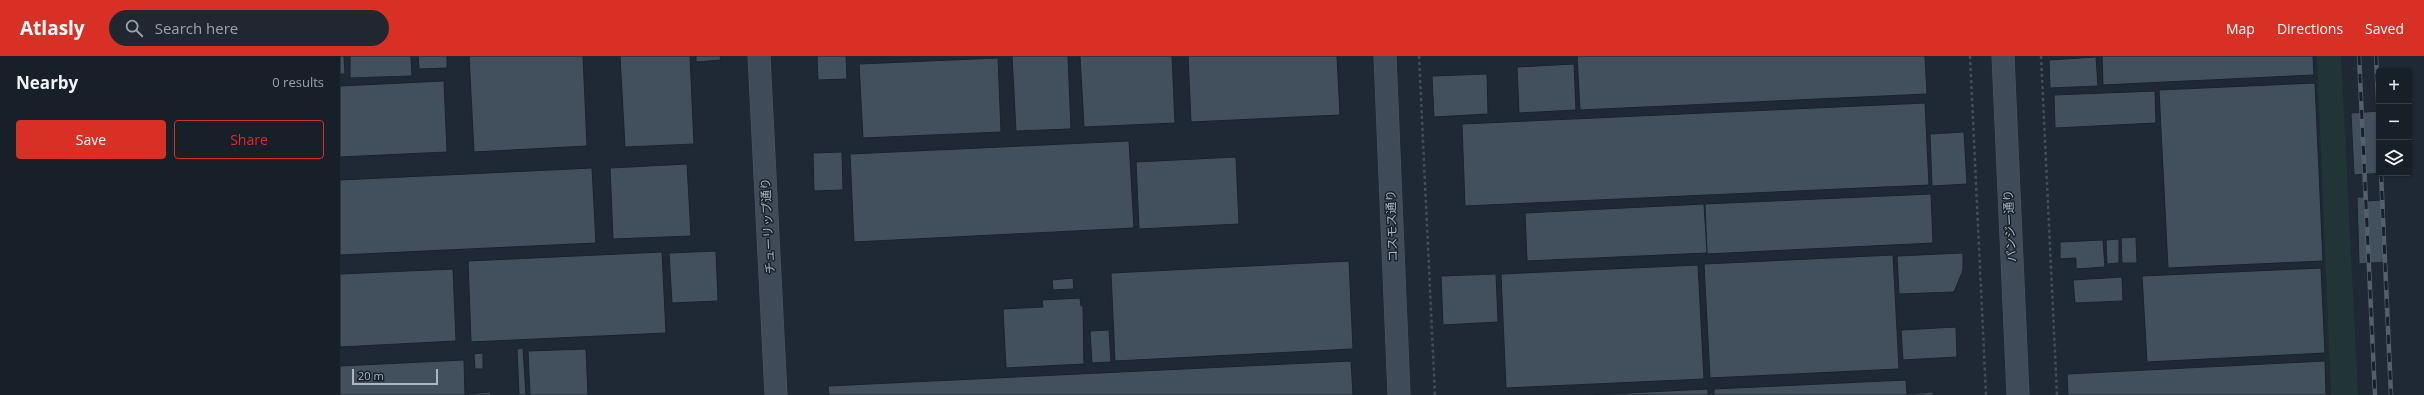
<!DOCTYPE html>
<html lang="en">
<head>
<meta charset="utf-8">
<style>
	:root { --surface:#171f28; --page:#202730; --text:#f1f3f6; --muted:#9ea2a8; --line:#363d45; --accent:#d93025 }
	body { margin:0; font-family:"Open Sans","Noto Sans JP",sans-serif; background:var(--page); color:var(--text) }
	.controls { position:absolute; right:12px; top:12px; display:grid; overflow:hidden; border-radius:4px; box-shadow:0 1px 3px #0004 }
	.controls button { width:36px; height:36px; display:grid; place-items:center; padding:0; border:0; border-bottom:1px solid var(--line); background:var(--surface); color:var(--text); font:20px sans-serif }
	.scale { position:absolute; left:12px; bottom:10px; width:86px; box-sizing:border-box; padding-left:4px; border:2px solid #acb6c3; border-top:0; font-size:11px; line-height:14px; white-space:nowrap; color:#acb6c3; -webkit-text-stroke:3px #18202a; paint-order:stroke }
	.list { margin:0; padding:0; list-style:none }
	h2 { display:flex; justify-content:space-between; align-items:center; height:52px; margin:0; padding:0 16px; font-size:17px }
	h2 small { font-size:13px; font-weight:400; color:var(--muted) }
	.actions { display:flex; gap:8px; padding:12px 16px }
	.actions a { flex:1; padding:9px 0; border:1px solid var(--accent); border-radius:4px; text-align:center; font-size:14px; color:var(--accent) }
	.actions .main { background:var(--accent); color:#fff }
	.icon { flex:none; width:22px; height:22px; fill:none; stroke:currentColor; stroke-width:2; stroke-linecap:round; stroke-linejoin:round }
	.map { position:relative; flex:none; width:2084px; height:339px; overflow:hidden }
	header { display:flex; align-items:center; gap:24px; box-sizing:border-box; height:56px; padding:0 20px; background:var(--accent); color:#fff }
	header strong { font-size:19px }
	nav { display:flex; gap:22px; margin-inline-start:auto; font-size:14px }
	.search { width:280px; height:36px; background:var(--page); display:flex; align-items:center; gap:10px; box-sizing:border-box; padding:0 14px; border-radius:22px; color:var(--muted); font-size:15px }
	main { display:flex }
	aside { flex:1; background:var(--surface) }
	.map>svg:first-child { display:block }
	.green { fill:#213536 }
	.building { fill:#424f5d; stroke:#1a222c }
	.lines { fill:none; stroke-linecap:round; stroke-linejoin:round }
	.secondary-casing { stroke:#4d5661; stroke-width:23 }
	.path { stroke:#3e5254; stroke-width:2.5; stroke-dasharray:3 3; stroke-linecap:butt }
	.secondary { stroke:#404b59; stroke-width:22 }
	.rail-casing { stroke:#545f6d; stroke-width:4.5 }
	.rail { stroke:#18202a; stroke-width:3; stroke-dasharray:9; stroke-linecap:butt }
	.labels { text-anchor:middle; stroke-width:3; stroke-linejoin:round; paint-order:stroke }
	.street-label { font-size:12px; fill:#acb6c3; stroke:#18202a }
</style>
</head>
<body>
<header>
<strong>Atlasly</strong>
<div class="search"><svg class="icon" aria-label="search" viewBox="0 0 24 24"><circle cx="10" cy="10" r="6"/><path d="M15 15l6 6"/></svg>Search here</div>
<nav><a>Map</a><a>Directions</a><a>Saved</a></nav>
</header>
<main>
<aside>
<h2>Nearby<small>0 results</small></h2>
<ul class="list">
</ul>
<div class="actions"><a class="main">Save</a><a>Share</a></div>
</aside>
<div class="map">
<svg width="2084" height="339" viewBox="0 0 2084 339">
	<rect width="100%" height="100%" fill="#1f2935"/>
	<!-- green -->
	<polygon class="green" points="1977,0 2001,0 2018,339 1991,339"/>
	<!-- building -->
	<g class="building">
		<polygon points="0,0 4,0 5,18 0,18"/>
		<polygon points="10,0 71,0 72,20 10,22"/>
		<polygon points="78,0 107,0 107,12 79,13"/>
		<polygon points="129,0 243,0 247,90 134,96"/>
		<polygon points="280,0 350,0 354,88 285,91"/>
		<polygon points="356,0 380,0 381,4 356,6"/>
		<polygon points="477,0 506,0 507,23 478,24"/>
		<polygon points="672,0 728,0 731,73 676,75"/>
		<polygon points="740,0 832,0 835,67 744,71"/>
		<polygon points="848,0 997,0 1000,59 851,66"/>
		<polygon points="1237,0 1585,0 1587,38 1240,54"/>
		<polygon points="1762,0 1973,0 1974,19 1763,29"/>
		<polygon points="1756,1 1758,30 1710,32 1709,4"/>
		<polygon points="658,2 661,76 523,82 519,8"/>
		<polygon points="1234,8 1236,54 1179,57 1177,11"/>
		<polygon points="1147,18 1148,58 1094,61 1092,20"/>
		<polygon points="104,25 107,96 0,101 0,30"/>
		<polygon points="1975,27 1983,205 1828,212 1819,34"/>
		<polygon points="1815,35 1816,67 1715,72 1714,39"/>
		<polygon points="1585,47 1589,129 1125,150 1122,68"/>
		<polygon points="2039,55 2039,117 2044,117 2014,119 2011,57"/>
		<polygon points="1624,76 1627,128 1592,130 1590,78"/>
		<polygon points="789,85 794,172 514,186 510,98"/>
		<polygon points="502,96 503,134 474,135 473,97"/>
		<polygon points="896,101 899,168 799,173 796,106"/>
		<polygon points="347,108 351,180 273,183 270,112"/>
		<polygon points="252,112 256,187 0,199 0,124"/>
		<polygon points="1591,138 1593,187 1367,198 1365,148"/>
		<polygon points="2017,141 2025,141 2025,145 2045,144 2047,206 2019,208"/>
		<polygon points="1364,148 1367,197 1187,205 1185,157"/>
		<polygon points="1796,181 1797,207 1782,207 1781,182"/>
		<polygon points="1779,183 1779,207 1767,208 1766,184"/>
		<polygon points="1763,184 1765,211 1736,213 1736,202 1720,203 1720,186"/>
		<polygon points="376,195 378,245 332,247 329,197"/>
		<polygon points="322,196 326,277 131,286 128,205"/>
		<polygon points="1623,197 1623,214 1614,236 1559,238 1557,200"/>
		<polygon points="1553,199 1559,313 1370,322 1364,208"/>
		<polygon points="1009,205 1013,293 775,305 771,217"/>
		<polygon points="1358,209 1364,323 1166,332 1161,218"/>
		<polygon points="1981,212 1985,297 1807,306 1802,220"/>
		<polygon points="113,213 116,285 0,291 0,218"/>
		<polygon points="1156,218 1158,266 1103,269 1101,220"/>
		<polygon points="1782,221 1783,245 1735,247 1733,224"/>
		<polygon points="733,222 734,233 713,234 712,224"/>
		<polygon points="740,242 741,250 743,250 744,308 666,312 663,253 703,251 702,244"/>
		<polygon points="1616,271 1617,301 1563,304 1561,274"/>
		<polygon points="769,274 771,306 752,307 750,275"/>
		<polygon points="183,292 186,339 179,339 177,293"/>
		<polygon points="246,293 248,339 190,339 188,295"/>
		<polygon points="143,297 143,313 135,313 134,298"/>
		<polygon points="124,304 125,339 0,339 0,310"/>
		<polygon points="1011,305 1013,339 489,339 488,330"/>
		<polygon points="1985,305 1986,339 1728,339 1727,318"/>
		<polygon points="1566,324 1567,338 1593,336 1593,339 1374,339 1374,333"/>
		<polygon points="1368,333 1368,339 1247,339"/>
		<polygon points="150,336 151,339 128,339 128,338"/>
	</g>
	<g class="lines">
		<!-- secondary casing -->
		<g class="secondary-casing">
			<g id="secondary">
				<polyline points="419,0 436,339"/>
				<polyline points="1045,0 1059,339"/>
				<polyline points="1663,0 1678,339"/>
			</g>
		</g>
		<!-- path -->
		<g class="path">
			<polyline points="1079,0 1095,339"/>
			<polyline points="1630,0 1646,339"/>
			<polyline points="1701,0 1717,339"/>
		</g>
		<!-- secondary -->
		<use href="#secondary" class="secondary"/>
		<!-- rail casing -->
		<g class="rail-casing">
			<g id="rail">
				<polyline points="2019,0 2035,339"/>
				<polyline points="2036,0 2039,68"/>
				<polyline points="2041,117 2051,339"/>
			</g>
		</g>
		<!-- rail -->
		<use href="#rail" class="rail"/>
	</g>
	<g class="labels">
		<!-- street labels -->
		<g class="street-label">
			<text transform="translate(428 170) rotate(-93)" y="4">チューリップ通り</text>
			<text transform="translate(1052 170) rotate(-92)" y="4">コスモス通り</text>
			<text transform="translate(1670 170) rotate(-93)" y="4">パンジー通り</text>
		</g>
	</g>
</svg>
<div class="controls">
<button>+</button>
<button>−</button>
<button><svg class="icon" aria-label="layers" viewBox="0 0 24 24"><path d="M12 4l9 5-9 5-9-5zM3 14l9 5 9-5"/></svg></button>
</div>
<div class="scale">20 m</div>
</div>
</main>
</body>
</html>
